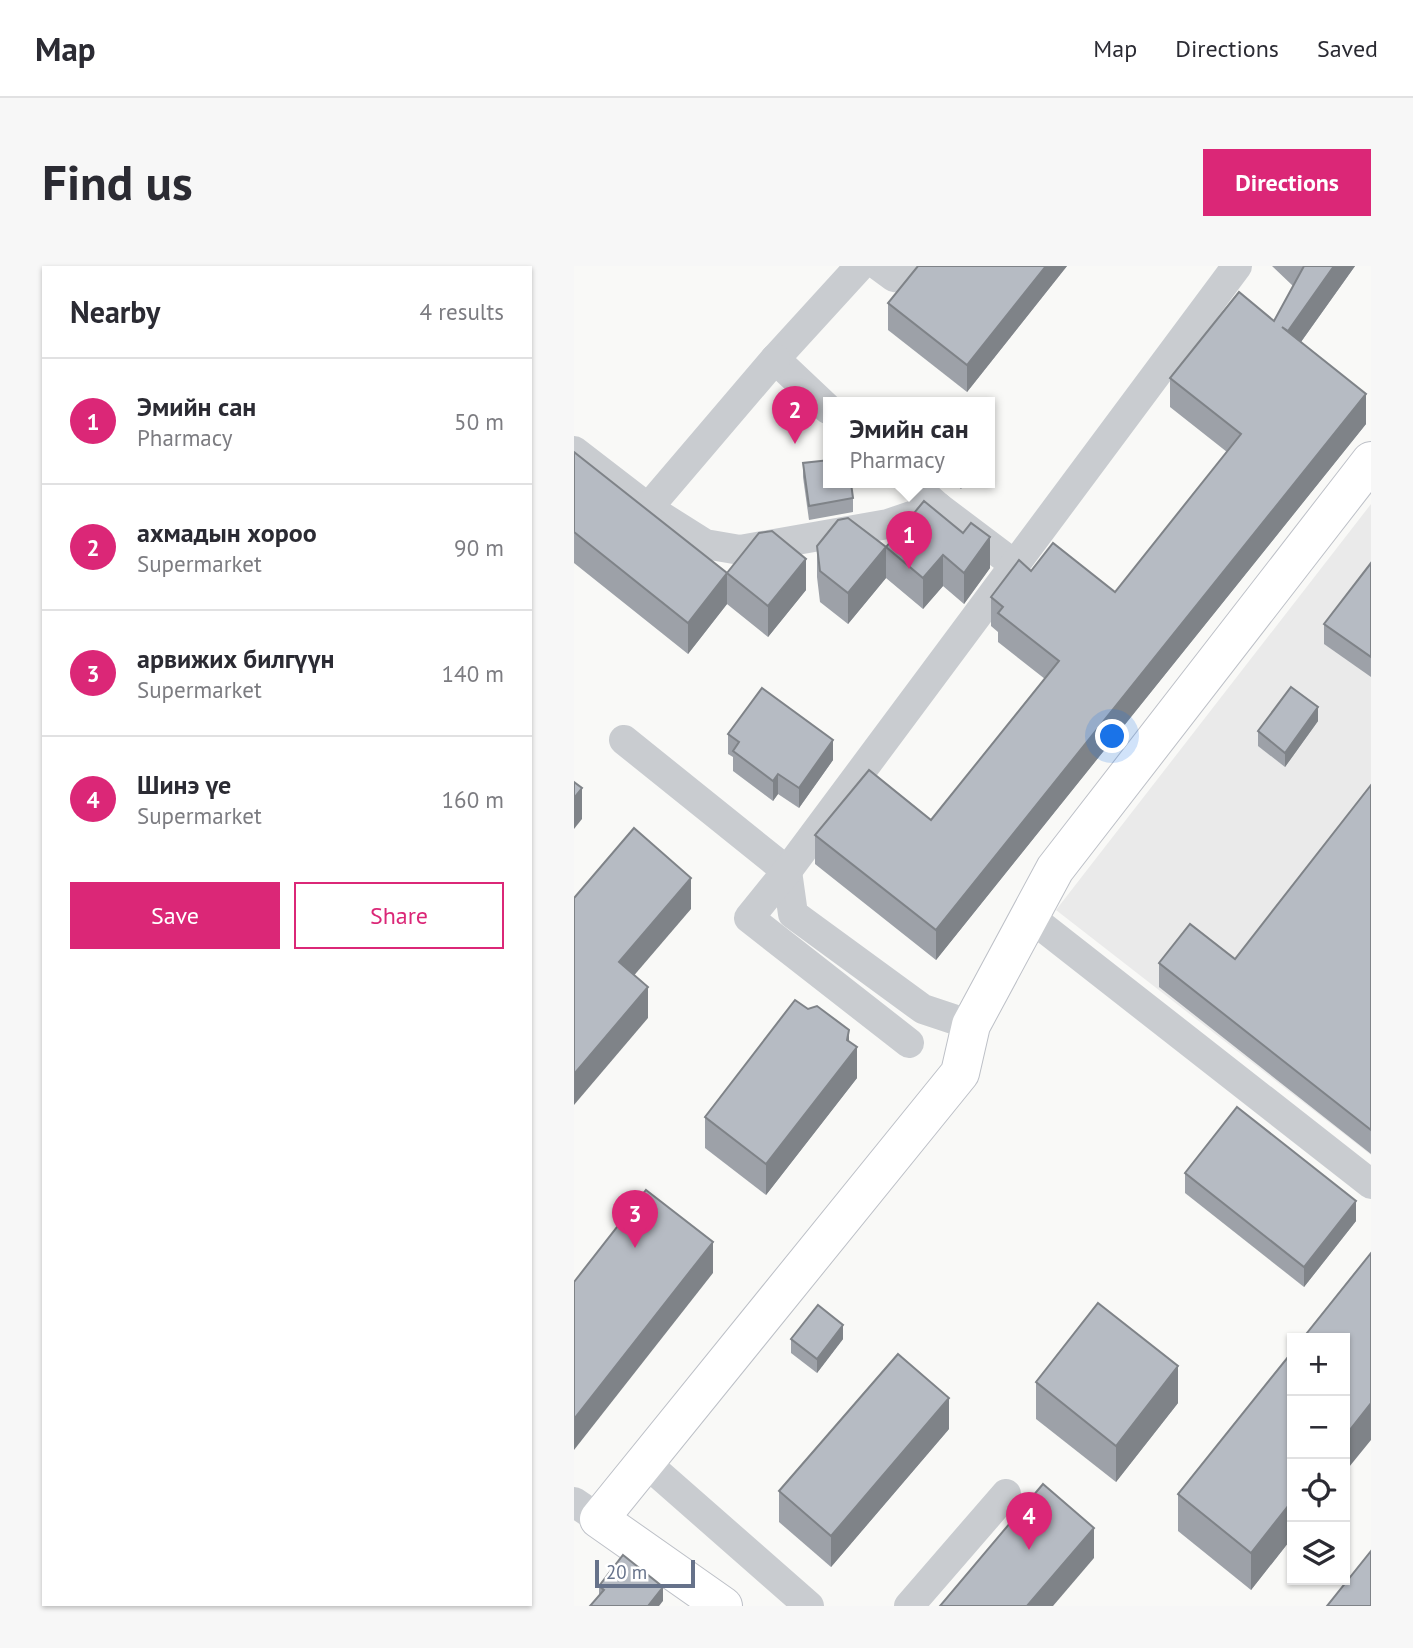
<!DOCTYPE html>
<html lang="en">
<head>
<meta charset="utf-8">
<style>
	:root { --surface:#fff; --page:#f7f7f7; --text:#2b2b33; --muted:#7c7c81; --line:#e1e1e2; --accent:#db2777 }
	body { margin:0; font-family:"PT Sans",sans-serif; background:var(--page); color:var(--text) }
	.controls { position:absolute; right:21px; bottom:21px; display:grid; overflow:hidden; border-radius:0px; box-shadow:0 2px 5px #0004 }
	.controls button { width:63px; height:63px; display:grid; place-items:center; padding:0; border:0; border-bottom:2px solid var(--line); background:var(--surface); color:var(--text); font:35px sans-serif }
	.scale { position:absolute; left:21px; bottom:18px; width:100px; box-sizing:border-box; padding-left:7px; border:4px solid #66728a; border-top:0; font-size:19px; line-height:24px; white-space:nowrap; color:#66728a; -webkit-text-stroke:5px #fff; paint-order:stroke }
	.you { position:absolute; left:539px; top:471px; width:24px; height:24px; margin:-18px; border:5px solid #fff; border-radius:50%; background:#1a73e8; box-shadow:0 0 0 10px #1a73e833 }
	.badge { display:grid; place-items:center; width:46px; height:46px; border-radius:50%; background:var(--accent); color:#fff; font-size:23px; font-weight:700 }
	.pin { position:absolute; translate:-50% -58px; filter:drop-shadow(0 2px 4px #0008) }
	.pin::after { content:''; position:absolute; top:37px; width:24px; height:21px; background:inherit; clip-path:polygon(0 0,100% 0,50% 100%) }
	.popup { position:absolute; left:249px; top:131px; width:172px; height:91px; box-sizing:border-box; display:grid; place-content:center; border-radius:0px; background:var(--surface); filter:drop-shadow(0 2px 5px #0005); font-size:23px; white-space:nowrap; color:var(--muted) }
	.popup b { font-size:26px; color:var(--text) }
	.popup::after { content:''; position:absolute; left:50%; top:100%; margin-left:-14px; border:14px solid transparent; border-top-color:var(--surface) }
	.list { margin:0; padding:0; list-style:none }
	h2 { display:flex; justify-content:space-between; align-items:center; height:91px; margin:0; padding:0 28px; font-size:30px }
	h2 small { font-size:23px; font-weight:400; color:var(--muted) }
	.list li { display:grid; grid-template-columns:46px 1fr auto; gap:21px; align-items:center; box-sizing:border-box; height:126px; padding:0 28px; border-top:2px solid var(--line) }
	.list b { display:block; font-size:26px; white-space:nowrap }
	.list p { margin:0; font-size:23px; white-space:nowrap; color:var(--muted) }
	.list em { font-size:23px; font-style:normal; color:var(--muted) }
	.actions { display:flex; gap:14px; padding:21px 28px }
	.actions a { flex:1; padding:16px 0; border:2px solid var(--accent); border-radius:0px; text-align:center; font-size:24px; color:var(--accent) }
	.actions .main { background:var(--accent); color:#fff }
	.icon { flex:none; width:38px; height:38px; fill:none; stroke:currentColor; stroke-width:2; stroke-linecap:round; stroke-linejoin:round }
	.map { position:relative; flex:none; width:797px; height:1340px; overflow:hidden; border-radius:0px }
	header { display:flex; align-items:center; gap:42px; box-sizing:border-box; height:98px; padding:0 35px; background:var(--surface); border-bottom:2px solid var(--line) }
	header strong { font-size:33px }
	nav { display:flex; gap:38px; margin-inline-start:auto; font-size:24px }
	.intro { display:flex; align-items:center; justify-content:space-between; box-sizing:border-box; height:168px; padding:0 42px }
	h1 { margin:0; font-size:49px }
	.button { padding:18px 32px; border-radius:0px; background:var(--accent); color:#fff; font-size:24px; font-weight:700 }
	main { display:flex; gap:42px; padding:0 42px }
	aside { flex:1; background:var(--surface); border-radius:0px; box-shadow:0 2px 5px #0004 }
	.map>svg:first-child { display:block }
	.built { fill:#eaeaea }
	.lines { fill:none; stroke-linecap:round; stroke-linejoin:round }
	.secondary-casing { stroke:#bdc0c7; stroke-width:40 }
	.street { stroke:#c9ccd0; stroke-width:30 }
	.secondary { stroke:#fff; stroke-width:38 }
	.wall { fill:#9da1a8 }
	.shaded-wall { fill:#7f8388 }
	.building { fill:#b6bbc3; stroke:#7f8388; stroke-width:2 }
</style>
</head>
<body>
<header>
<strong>Map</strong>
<nav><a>Map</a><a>Directions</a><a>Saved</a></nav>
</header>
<div class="intro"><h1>Find us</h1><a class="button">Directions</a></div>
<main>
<aside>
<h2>Nearby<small>4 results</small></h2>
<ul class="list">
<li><span class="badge">1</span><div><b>Эмийн сан</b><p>Pharmacy</p></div><em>50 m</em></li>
<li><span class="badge">2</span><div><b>ахмадын хороо</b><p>Supermarket</p></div><em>90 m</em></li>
<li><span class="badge">3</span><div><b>арвижих билгүүн</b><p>Supermarket</p></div><em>140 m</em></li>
<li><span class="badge">4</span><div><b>Шинэ үе</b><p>Supermarket</p></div><em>160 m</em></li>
</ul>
<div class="actions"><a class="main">Save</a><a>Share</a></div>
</aside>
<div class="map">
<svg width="797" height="1340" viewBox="0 0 797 1340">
	<rect width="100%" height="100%" fill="#f9f9f7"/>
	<!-- built -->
	<polygon class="built" points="797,238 797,889 482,644"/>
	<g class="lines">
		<!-- secondary casing -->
		<g class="secondary-casing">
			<polyline id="secondary" points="149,1340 25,1253 386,807 397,759 481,603 797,195"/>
		</g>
		<!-- street -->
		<g class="street">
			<polyline points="305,0 320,11 343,0"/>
			<polyline points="254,143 201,93 286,0"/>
			<polyline points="0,185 74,242 131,278 166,284 314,258 364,241"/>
			<polyline points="337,217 364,241 441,299"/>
			<polyline points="74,242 201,93"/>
			<polyline points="50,474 213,605 219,648 349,743 397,759"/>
			<polyline points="456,651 797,918"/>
			<polyline points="335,777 175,652 213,605 663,0"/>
			<polyline points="71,1196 235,1340"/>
			<polyline points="0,1236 25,1253"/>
			<polyline points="335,1340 432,1228"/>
		</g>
		<!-- secondary -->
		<use href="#secondary" class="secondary"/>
	</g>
	<!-- wall -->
	<g class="wall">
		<polygon points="344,0 493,0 393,126 314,64 314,37"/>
		<polygon points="698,0 781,0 727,76 792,158 362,694 241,598 241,569 357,554 471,413 424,376 424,366 417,360 417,331 457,305 541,326 653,186 596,141 596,112 700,55 719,20"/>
		<polygon points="0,186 153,307 232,324 194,371 153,338 114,388 0,297"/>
		<polygon points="229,197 279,232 279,246 235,254 229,211"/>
		<polygon points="380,217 392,217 387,223"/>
		<polygon points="350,235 416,302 390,338 369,320 349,343 312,312 274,358 246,336 243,311 243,280 312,281"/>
		<polygon points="797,297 797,411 750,378 750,358"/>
		<polygon points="744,455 711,501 684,480 684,465"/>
		<polygon points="154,468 259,494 225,542 204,528 199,535 159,505 159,491 154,488"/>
		<polygon points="797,519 797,888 585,721 585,697 661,693"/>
		<polygon points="275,775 283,812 192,929 131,882 131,851"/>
		<polygon points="611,907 782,955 730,1021 611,927"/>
		<polygon points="217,1073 269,1073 243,1107 217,1087"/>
		<polygon points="718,1086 718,1272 677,1324 604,1265 604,1228"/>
		<polygon points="462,1116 604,1137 542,1216 462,1153"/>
		<polygon points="375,1163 257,1301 205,1256 205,1225"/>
		<polygon points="25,1320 89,1335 25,1330"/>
	</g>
	<!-- shaded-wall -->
	<g class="shaded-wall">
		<polygon points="472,0 493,0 393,126 393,99"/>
		<polygon points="760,0 781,0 714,94 714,65"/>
		<polygon points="792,128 792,158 362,694 362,664"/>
		<polygon points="416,271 416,302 390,338 390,307"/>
		<polygon points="312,281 312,312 274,358 274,327"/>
		<polygon points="369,289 369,320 349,343 349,312"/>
		<polygon points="232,293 232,324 194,371 194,340"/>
		<polygon points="153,307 153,338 114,388 114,357"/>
		<polygon points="744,441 744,455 711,501 711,487"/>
		<polygon points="259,474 259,494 225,542 225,522"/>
		<polygon points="204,508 204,528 199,535 199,515"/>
		<polygon points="8,522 8,553 0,563 0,532"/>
		<polygon points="117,612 117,643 45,727 45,696"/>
		<polygon points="74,721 74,752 0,839 0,808"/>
		<polygon points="275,764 275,791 283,781 283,812 192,929 192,898 273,774"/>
		<polygon points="782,935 782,955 730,1021 730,1001"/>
		<polygon points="139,976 139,1007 0,1184 0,1153"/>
		<polygon points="269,1059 269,1073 243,1107 243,1093"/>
		<polygon points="604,1100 604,1137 542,1216 542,1180"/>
		<polygon points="375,1132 375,1163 257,1301 257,1270"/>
		<polygon points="797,1137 797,1174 771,1206 771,1170"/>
		<polygon points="718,1235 718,1272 677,1324 677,1287"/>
		<polygon points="520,1262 520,1292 479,1340 453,1340"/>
		<polygon points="89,1321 89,1335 85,1340 74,1340"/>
	</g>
	<!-- building -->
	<g class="building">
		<polygon points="344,0 472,0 393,99 314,37"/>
		<polygon points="730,0 760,0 714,65 708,61 792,128 362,664 241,569 295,504 357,554 485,395 424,347 429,341 417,331 445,294 457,305 479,277 541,326 667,168 596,112 665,26 700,55"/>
		<polygon points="0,186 153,307 114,357 0,266"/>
		<polygon points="255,194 255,217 277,217 279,232 235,240 229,197"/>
		<polygon points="350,235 389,267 397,257 416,271 390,307 369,289 349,312 312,281"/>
		<polygon points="274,252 312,281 274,327 246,305 243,280 264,254"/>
		<polygon points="198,265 232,293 194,340 153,307 185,267"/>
		<polygon points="797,297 797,391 750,358"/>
		<polygon points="717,421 744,441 711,487 684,465"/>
		<polygon points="188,422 259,474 225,522 204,508 199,515 159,485 165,476 154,468"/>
		<polygon points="0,516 8,522 0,532"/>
		<polygon points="797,519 797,864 585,697 616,658 661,693"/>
		<polygon points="60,562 117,612 45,696 74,721 0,808 0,632"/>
		<polygon points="221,734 234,743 243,740 275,764 273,774 283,781 192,898 131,851"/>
		<polygon points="663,841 782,935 730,1001 611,907"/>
		<polygon points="72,924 139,976 0,1153 0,1016"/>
		<polygon points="797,987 797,1137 771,1170 771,1072 729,1072"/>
		<polygon points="524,1037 604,1100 542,1180 462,1116"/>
		<polygon points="244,1039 269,1059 243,1093 217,1073"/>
		<polygon points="718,1086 718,1235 677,1287 604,1228"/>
		<polygon points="324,1088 375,1132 257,1270 205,1225"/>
		<polygon points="469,1218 520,1262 453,1340 366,1340"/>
		<polygon points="797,1285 797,1340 753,1340"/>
		<polygon points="49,1289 89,1321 74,1340 16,1340 30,1324 25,1320"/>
	</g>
</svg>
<div class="controls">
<button>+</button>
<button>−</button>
<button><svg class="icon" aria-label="locate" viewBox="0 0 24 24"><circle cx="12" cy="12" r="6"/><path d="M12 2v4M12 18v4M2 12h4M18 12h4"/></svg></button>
<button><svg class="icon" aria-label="layers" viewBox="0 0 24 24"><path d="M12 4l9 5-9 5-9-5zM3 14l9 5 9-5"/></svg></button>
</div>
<div class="scale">20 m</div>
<div class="you"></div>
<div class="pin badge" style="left:335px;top:303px">1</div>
<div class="popup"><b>Эмийн сан</b>Pharmacy</div>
<div class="pin badge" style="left:221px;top:178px">2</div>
<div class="pin badge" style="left:61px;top:982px">3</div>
<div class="pin badge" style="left:455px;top:1284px">4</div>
</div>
</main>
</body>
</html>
